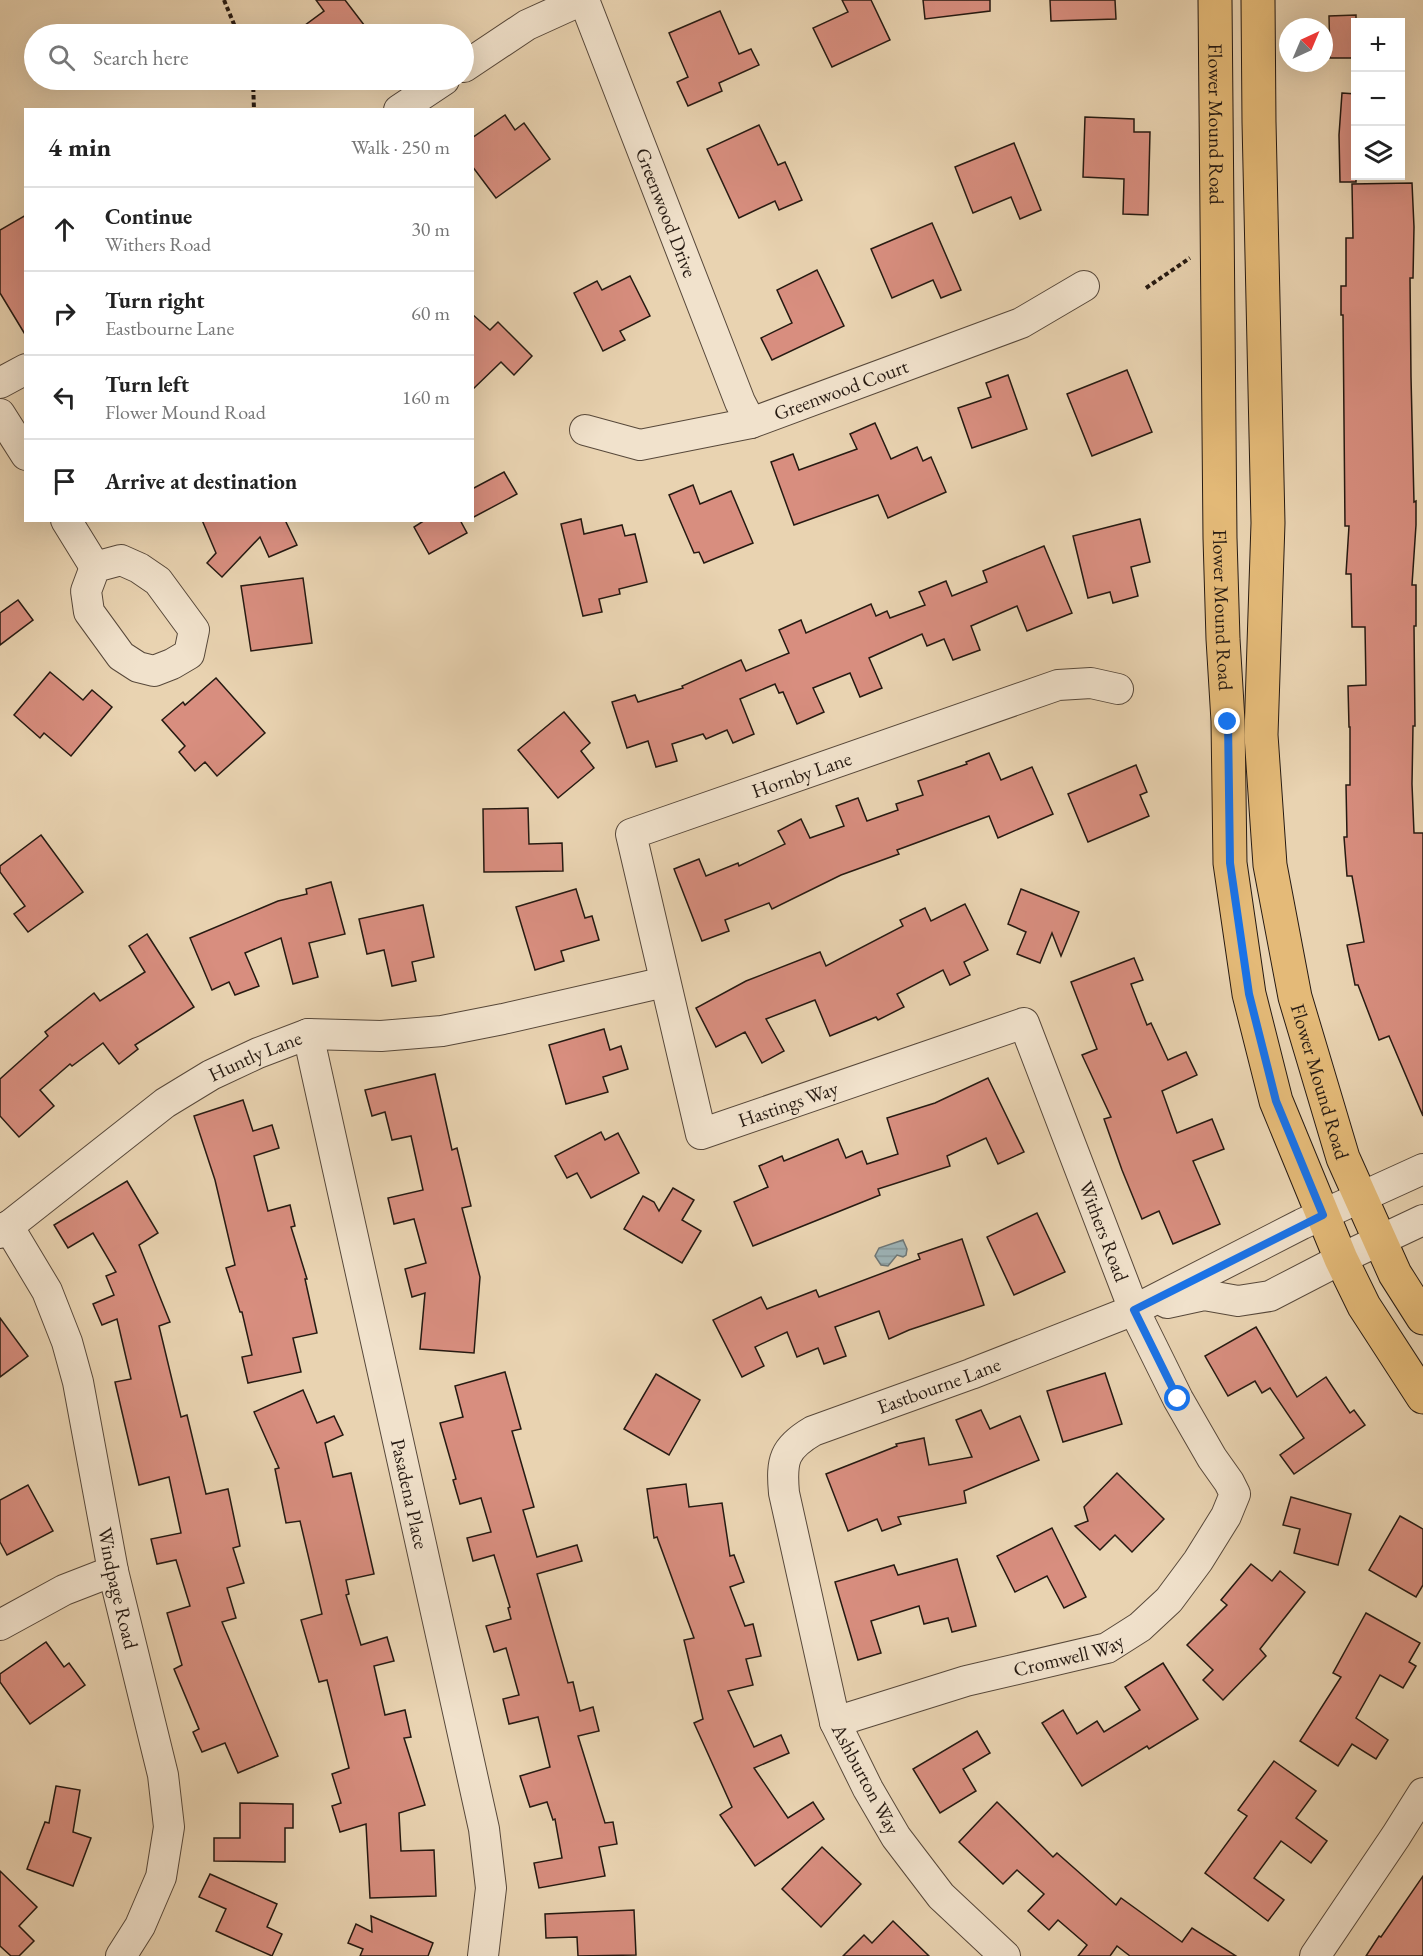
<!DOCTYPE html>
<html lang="en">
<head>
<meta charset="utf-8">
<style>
	:root { --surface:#fff; --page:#f6f6f6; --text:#222; --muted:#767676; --line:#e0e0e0 }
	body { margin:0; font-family:"EB Garamond",serif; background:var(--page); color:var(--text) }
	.controls { position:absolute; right:18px; top:18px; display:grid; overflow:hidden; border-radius:0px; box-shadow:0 6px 24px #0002 }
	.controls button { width:54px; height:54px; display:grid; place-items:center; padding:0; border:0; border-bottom:2px solid var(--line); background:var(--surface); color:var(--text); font:30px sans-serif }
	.compass { position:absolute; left:1279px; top:18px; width:54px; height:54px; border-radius:50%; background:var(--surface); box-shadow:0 6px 24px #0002; rotate:44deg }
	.stop { position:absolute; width:18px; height:18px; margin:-14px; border:4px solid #1a73e8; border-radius:50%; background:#fff }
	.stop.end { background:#1a73e8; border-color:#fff; box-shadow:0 2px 6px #0008 }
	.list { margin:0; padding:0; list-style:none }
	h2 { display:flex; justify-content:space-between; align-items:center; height:78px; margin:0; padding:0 24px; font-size:26px }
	h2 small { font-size:20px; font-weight:400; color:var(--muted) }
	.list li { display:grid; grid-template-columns:39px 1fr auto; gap:18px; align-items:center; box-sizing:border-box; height:84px; padding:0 24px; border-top:2px solid var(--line) }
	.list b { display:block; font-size:22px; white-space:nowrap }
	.list p { margin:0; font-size:20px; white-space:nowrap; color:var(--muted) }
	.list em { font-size:20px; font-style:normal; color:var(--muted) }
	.icon { flex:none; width:33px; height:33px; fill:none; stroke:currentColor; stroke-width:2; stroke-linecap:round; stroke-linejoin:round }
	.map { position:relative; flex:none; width:1423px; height:1956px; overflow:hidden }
	.search { position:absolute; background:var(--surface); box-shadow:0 6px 24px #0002; left:24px; top:24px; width:450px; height:66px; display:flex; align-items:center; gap:15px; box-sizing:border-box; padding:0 21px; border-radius:33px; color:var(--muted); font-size:22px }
	.panel { position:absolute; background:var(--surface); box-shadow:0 6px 24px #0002; left:24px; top:108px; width:450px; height:414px; border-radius:0px }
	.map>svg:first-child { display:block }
	.water { fill:url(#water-rules); stroke:#6d7676; stroke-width:1.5 }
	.building { fill:#d88e7f; stroke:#261a12; stroke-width:1.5 }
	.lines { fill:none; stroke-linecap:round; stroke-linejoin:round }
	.minor-casing { stroke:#57483a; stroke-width:32 }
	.major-casing { stroke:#261a12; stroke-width:35 }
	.path { stroke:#261a12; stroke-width:4; stroke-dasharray:4.5 3; stroke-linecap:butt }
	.minor { stroke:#f1e2cc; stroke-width:30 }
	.major { stroke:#e4ba78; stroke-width:33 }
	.route { stroke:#1a73e8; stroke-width:8 }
	.labels { text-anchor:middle; stroke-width:4.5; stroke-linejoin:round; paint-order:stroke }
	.street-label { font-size:20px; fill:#261a12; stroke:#f1e2cc }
</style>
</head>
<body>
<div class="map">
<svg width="1423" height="1956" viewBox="0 0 1423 1956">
	<defs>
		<pattern id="water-rules" width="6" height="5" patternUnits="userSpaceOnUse" patternTransform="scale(1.5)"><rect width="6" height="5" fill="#9db4b8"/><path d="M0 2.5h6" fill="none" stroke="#879a9d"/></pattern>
	</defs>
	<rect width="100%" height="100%" fill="#e9d3b1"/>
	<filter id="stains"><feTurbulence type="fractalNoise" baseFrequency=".00333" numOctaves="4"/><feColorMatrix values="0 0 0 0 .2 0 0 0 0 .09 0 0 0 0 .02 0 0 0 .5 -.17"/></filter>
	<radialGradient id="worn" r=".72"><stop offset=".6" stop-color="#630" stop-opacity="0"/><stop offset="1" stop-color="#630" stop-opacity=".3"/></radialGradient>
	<!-- water -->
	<polygon class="water" points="903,1240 907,1249 906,1255 903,1257 897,1255 888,1266 881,1265 875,1256 879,1248"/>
	<!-- building -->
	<g class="building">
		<polygon points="316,0 345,0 371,34 293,34 324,11"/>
		<polygon points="842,0 871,0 890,40 832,67 813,28 848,12"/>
		<polygon points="923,0 990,0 990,11 925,19"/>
		<polygon points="1050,0 1115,0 1116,19 1051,21"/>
		<polygon points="720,11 739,54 751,49 759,65 719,83 722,91 688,106 677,82 688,77 669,33"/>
		<polygon points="1356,15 1356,58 1330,58 1329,16"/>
		<polygon points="1342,93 1356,94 1356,182 1340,182 1339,135"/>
		<polygon points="505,115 515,130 524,123 550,159 496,198 472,166 472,138"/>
		<polygon points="1085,117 1134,119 1134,132 1150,132 1148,215 1123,214 1124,179 1083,177"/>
		<polygon points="759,125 778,165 785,162 802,200 779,210 775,201 739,218 707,149"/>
		<polygon points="1014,143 1041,210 1020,219 1011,197 973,213 955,167"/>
		<polygon points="1412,183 1414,227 1413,278 1410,278 1411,377 1414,502 1416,501 1416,525 1412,585 1416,585 1416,626 1414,626 1415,726 1413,726 1412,784 1414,833 1423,833 1423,1116 1389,1036 1379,1040 1358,985 1355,985 1347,945 1364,942 1352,876 1347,876 1344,837 1347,837 1346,785 1350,785 1350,727 1349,727 1348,686 1366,685 1365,627 1352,627 1351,574 1346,574 1349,526 1345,526 1343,315 1341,315 1341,286 1346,286 1346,238 1353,238 1352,184"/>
		<polygon points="26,215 26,336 0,293 0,230"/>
		<polygon points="932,223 961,290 941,298 933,280 892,298 871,249"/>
		<polygon points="817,270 844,326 772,360 761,338 792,323 777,290"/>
		<polygon points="630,276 650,316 620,331 625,340 603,351 574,293 597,281 602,290"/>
		<polygon points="472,314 490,330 498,322 532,356 514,375 501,362 472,390"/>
		<polygon points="1127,370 1152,432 1092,456 1067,394"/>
		<polygon points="1008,375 1027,429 972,448 958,408 991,397 986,383"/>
		<polygon points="875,423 891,459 917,447 923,461 931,457 946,492 888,518 878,495 794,525 771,462 793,454 799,470 857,449 850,434"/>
		<polygon points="504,472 517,494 472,518 472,489"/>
		<polygon points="693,485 700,504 731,491 753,543 704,563 699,552 694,553 669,495"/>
		<polygon points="581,519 584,534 622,525 625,536 635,534 647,582 619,589 620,594 599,599 602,612 583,616 561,524"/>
		<polygon points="1140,519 1150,562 1131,567 1138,596 1113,603 1110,592 1088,598 1073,536"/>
		<polygon points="202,520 285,520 297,545 269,557 260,537 222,577 207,563 216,553"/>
		<polygon points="425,520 460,520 467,533 429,554 414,527"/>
		<polygon points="1044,546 1072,613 1027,631 1017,606 971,626 980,650 953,660 944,639 927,646 922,634 869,658 882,688 860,697 850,673 813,688 824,712 797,724 783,692 779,693 775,684 740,699 754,734 733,743 727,730 706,739 703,734 672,744 677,761 656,767 648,741 627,748 612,702 635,695 638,702 683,688 682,686 741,660 746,671 789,653 779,630 801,620 806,633 871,604 876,616 887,611 890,618 925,605 919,592 946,581 952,596 987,582 983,571"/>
		<polygon points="303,578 312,643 251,651 241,586"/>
		<polygon points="18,600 33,620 0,645 0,613"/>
		<polygon points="50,672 83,700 92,690 112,707 71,756 44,733 40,738 14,715"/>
		<polygon points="216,678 265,733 217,776 205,762 195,771 179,752 185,746 162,720 183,702 185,705"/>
		<polygon points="564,712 590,743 581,751 594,768 558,798 518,750"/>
		<polygon points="989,753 1001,780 1032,767 1053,814 998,838 989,816 897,850 899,854 841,875 772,909 769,903 725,920 729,931 702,941 674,869 699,859 706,876 738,863 739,866 785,844 778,831 801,819 810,838 844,826 836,806 858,798 867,821 898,810 896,804 923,795 918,781 967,764 966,762"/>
		<polygon points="1136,765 1147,792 1140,795 1149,816 1088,842 1068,794"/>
		<polygon points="528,808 529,844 562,843 563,871 484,872 483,809"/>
		<polygon points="41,835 83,892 28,932 14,914 25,906 0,872 0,866"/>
		<polygon points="331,882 345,934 309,943 318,977 293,984 281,938 245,953 259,986 235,995 229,982 212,990 190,938 278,901 307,894 306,889"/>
		<polygon points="576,889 585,918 592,916 599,940 561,951 564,961 535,970 516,907"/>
		<polygon points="1021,889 1079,912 1061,956 1052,933 1040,963 1017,954 1026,932 1008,924"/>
		<polygon points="965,904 988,950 964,962 970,975 950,985 943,970 897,994 904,1007 878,1020 876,1017 830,1036 815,1000 766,1019 784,1051 762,1063 745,1032 716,1047 696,1008 746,981 820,952 826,966 903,926 900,920 925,908 931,921"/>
		<polygon points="423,905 434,957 412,962 416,981 392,986 384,950 367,954 359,919"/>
		<polygon points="147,934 194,1007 135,1045 138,1049 119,1064 103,1043 72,1066 70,1064 40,1090 54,1106 19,1137 0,1116 0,1079 48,1036 45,1032 94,993 100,1001 145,972 129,946"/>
		<polygon points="1134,958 1143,980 1131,984 1147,1025 1151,1023 1168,1060 1186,1052 1197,1075 1162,1091 1177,1133 1212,1119 1224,1149 1193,1161 1220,1224 1173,1244 1159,1211 1142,1219 1122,1170 1104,1119 1111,1117 1082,1055 1097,1049 1071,982"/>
		<polygon points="604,1029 610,1050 621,1046 628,1069 603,1077 608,1092 566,1104 549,1045"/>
		<polygon points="435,1074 452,1150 457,1148 471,1206 462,1208 480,1277 474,1353 420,1349 425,1293 412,1297 405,1269 426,1263 414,1219 394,1224 388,1198 423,1190 411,1136 392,1140 385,1112 372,1116 365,1090"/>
		<polygon points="988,1078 1024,1152 998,1164 986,1138 947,1156 950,1166 878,1189 880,1195 753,1246 734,1202 768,1187 759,1166 782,1156 784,1161 838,1139 846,1158 862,1151 867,1164 898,1154 887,1118 935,1103"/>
		<polygon points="243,1100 253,1131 272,1125 279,1148 254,1156 268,1211 290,1205 295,1226 291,1227 307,1279 305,1279 317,1333 293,1338 301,1372 248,1383 242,1357 252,1355 242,1312 240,1312 226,1268 235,1265 215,1180 194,1116"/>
		<polygon points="601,1132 605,1140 618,1133 639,1173 591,1198 577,1173 567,1178 555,1156"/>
		<polygon points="127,1181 158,1233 139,1245 170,1322 159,1326 181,1417 187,1415 206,1494 228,1489 240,1546 233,1548 244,1583 227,1588 236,1618 222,1622 278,1756 238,1773 225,1743 202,1752 193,1732 199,1729 174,1669 182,1665 167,1613 190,1606 176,1560 157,1564 151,1539 181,1533 169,1477 139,1485 115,1382 131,1379 117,1319 102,1325 93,1304 114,1295 106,1276 116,1272 93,1233 68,1248 54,1225"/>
		<polygon points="673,1188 694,1200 682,1220 701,1231 682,1263 624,1229 643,1196 654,1202 659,1211"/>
		<polygon points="1037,1213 1065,1272 1014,1295 987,1237"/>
		<polygon points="962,1239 984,1305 909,1330 889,1339 879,1311 835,1327 846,1356 824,1364 818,1348 797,1357 787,1332 755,1347 764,1366 742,1377 713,1320 761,1297 767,1309 816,1290 819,1297 920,1259 918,1254"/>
		<polygon points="0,1318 28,1356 0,1377"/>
		<polygon points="1256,1327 1297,1397 1326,1377 1350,1413 1354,1410 1365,1425 1294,1474 1280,1455 1304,1438 1270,1388 1262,1393 1255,1381 1228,1396 1205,1356"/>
		<polygon points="505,1372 521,1429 512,1431 534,1507 523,1510 537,1557 577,1545 582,1561 537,1574 568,1683 573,1682 580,1711 593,1707 599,1731 578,1736 605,1823 613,1822 617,1844 599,1847 605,1876 539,1888 534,1863 562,1858 555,1819 553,1820 547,1802 530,1807 520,1776 550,1767 538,1717 509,1724 503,1699 519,1695 506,1648 494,1652 486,1626 511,1619 508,1608 510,1607 494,1555 473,1561 467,1538 491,1532 481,1498 460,1504 453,1480 456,1479 440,1423 463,1417 455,1386"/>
		<polygon points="1105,1373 1122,1424 1063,1442 1047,1391"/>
		<polygon points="656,1374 700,1400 669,1455 624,1429"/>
		<polygon points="303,1390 317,1423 334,1416 343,1435 325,1443 333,1477 351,1473 374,1574 346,1580 349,1594 346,1595 361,1645 387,1637 394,1661 374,1666 385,1715 405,1710 411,1737 404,1738 425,1805 399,1813 401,1851 434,1850 436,1896 370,1898 366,1824 340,1832 332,1806 341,1803 332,1774 349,1768 327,1680 319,1682 301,1620 322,1614 300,1521 286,1523 275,1469 279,1468 254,1412"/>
		<polygon points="981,1410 990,1429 1020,1416 1039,1460 964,1491 966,1503 898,1517 901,1524 882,1531 877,1519 848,1531 826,1474 897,1446 896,1444 924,1438 929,1465 972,1457 956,1420"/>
		<polygon points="1117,1473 1164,1519 1132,1552 1115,1535 1100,1550 1075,1526 1088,1521 1084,1507"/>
		<polygon points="686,1484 689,1507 722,1503 730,1556 734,1555 744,1582 730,1587 745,1626 753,1624 761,1656 746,1659 753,1685 728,1691 754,1747 781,1735 789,1753 754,1768 788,1818 813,1802 824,1819 755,1866 720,1815 732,1807 694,1723 703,1719 684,1640 694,1638 657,1537 654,1538 647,1489"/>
		<polygon points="28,1485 53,1531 7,1555 0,1542 0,1500"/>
		<polygon points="1291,1497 1351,1514 1338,1565 1294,1553 1300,1529 1283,1525"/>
		<polygon points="1400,1516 1423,1529 1423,1585 1416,1597 1369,1570"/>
		<polygon points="1052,1528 1086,1597 1064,1608 1047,1576 1015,1592 997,1556"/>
		<polygon points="957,1559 976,1626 952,1632 948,1618 924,1624 919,1606 871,1621 881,1653 858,1660 835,1582 894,1565 898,1575"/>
		<polygon points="1251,1564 1272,1581 1280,1571 1305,1592 1260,1649 1266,1656 1223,1700 1203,1680 1213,1670 1187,1645 1227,1605 1221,1600"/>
		<polygon points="1366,1613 1420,1643 1409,1662 1416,1666 1403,1688 1380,1675 1356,1718 1388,1740 1376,1759 1352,1744 1338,1766 1300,1741 1341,1677 1333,1673"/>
		<polygon points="46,1642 64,1667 69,1663 85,1685 30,1724 0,1682 0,1674"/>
		<polygon points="1163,1663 1198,1719 1149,1749 1147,1746 1082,1786 1042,1723 1063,1710 1077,1734 1097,1721 1104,1732 1140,1710 1125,1687"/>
		<polygon points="977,1731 990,1753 963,1769 976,1791 940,1813 913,1769"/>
		<polygon points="1274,1761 1316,1791 1296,1818 1327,1841 1311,1863 1281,1841 1254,1878 1284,1900 1268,1921 1205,1873 1247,1816 1238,1810"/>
		<polygon points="56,1786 80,1790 73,1832 91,1838 73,1886 27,1869 45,1822 49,1823"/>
		<polygon points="997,1802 1053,1857 1057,1853 1116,1905 1121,1898 1182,1942 1192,1928 1236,1956 1130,1956 1117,1946 1110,1956 1078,1956 1087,1945 1058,1920 1049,1930 1028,1911 1044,1894 1017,1870 1003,1884 959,1842"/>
		<polygon points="240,1803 293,1804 293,1828 285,1828 285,1862 214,1861 214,1838 240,1838"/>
		<polygon points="822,1847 861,1884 821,1927 782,1889"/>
		<polygon points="0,1871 37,1907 19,1926 34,1941 19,1956 11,1956 0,1946"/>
		<polygon points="210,1874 277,1904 267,1927 282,1934 272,1956 216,1931 226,1909 199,1897"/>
		<polygon points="1423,1876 1423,1956 1366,1956 1379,1936 1381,1937"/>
		<polygon points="634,1910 636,1955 578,1956 577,1937 546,1938 545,1914"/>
		<polygon points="371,1916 433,1943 428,1956 360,1956 363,1949 348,1943 356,1924 372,1932"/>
		<polygon points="893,1921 929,1956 843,1956 864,1935 872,1943"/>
	</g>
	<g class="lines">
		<!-- minor casing -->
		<g class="minor-casing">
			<g id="minor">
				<path id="s1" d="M584,0L740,402L751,423"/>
				<polyline points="464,67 527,25 582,0"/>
				<polyline points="399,110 444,80"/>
				<polyline points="0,383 26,369"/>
				<polyline points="0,414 26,455"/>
				<path id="s2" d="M585,430L640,445L751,423L1021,323L1084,286"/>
				<polyline points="66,520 95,567"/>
				<polygon points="121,560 139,568 158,581 194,630 189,654 172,664 154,671 138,667 121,656 89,612 86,591 95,567"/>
				<path id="s3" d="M308,1034L484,1829L491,1888L483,1956"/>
				<path id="s4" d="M8,1226L47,1291L67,1342L78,1382L113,1571L163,1775L169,1827L161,1877L140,1926L121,1956"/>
				<path id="s5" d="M0,1233L165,1103L211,1075L258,1053L308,1034L381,1036L442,1031L503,1019L665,982"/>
				<polyline points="1167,1303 1204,1295 1238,1301 1270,1296 1355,1252 1423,1220"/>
				<polyline points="0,1625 64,1590 113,1571"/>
				<path id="s6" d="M835,1722L966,1681L1107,1648L1140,1627L1169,1600L1198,1561L1226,1516L1235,1494L1229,1482L1212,1458L1178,1399L1134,1310L1024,1023L701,1134L631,834L1058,685L1091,683L1118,689"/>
				<path id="s7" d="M1005,1956L941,1896L896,1837L868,1789L835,1722L784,1493C781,1460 784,1448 813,1431L971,1374L1134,1310L1302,1224L1423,1169"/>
				<polyline points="1315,1956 1396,1836 1423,1793"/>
			</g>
		</g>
		<!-- major casing -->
		<g class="major-casing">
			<g id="major">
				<path id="s8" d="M1215,0L1220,538L1223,639L1228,721L1230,863L1249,994L1276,1101L1341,1259L1364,1306L1423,1397"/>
				<path id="s9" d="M1258,0L1259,122L1268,523L1261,735L1270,865L1295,997L1343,1158L1395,1274L1423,1318"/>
			</g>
		</g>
		<!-- path -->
		<g class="path">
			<polyline points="224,0 238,34"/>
			<polyline points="253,80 254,110"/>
			<polyline points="1146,288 1190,258"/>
		</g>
		<!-- minor -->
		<use href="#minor" class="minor"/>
		<!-- major -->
		<use href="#major" class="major"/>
	</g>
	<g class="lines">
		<!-- route -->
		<polyline class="route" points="1178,1399 1134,1310 1323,1215 1276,1101 1249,994 1230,863 1228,722"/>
	</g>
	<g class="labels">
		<!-- street labels -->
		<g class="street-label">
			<text dy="7" stroke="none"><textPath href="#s8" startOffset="124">Flower Mound Road</textPath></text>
			<text dy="7" stroke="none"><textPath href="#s1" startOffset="228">Greenwood Drive</textPath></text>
			<text dy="7" stroke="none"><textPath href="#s2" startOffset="266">Greenwood Court</textPath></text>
			<text dy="7" stroke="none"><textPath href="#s8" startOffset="610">Flower Mound Road</textPath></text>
			<text dy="7" stroke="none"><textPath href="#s6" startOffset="1834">Hornby Lane</textPath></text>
			<text dy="7" stroke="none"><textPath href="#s5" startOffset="312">Huntly Lane</textPath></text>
			<text dy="7" stroke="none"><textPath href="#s9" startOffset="1088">Flower Mound Road</textPath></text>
			<text transform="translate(788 1104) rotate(-19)" y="7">Hastings Way</text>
			<text transform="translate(1104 1231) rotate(69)" y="7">Withers Road</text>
			<text dy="7" stroke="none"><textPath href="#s7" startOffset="735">Eastbourne Lane</textPath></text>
			<text dy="7" stroke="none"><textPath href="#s3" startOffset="471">Pasadena Place</textPath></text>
			<text dy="7" stroke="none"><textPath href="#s4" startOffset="382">Windpage Road</textPath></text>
			<text dy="7" stroke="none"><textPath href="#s6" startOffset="243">Cromwell Way</textPath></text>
			<text transform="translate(866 1779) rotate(62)" y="7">Ashburton Way</text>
		</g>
	</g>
	<rect width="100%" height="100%" filter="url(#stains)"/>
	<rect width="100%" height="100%" fill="url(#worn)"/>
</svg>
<div class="controls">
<button>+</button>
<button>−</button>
<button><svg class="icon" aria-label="layers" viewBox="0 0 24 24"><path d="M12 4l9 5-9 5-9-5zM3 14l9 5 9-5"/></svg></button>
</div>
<svg class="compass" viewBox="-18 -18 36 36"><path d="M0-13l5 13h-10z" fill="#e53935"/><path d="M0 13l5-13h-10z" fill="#767676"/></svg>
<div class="stop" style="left:1178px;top:1399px"></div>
<div class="stop end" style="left:1228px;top:722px"></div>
<div class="search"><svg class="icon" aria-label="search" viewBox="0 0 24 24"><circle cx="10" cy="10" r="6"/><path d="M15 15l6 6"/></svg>Search here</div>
<section class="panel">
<h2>4 min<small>Walk · 250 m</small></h2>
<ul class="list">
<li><svg class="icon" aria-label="ahead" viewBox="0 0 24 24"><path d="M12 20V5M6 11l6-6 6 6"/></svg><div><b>Continue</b><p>Withers Road</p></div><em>30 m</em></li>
<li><svg class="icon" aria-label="right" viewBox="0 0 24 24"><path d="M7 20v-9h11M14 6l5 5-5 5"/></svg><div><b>Turn right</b><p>Eastbourne Lane</p></div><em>60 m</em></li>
<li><svg class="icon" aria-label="left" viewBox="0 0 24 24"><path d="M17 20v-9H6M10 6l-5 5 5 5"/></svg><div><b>Turn left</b><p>Flower Mound Road</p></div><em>160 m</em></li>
<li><svg class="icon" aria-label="arrive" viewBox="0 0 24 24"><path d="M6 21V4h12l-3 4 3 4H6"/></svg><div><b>Arrive at destination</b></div></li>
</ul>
</section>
</div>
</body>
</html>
